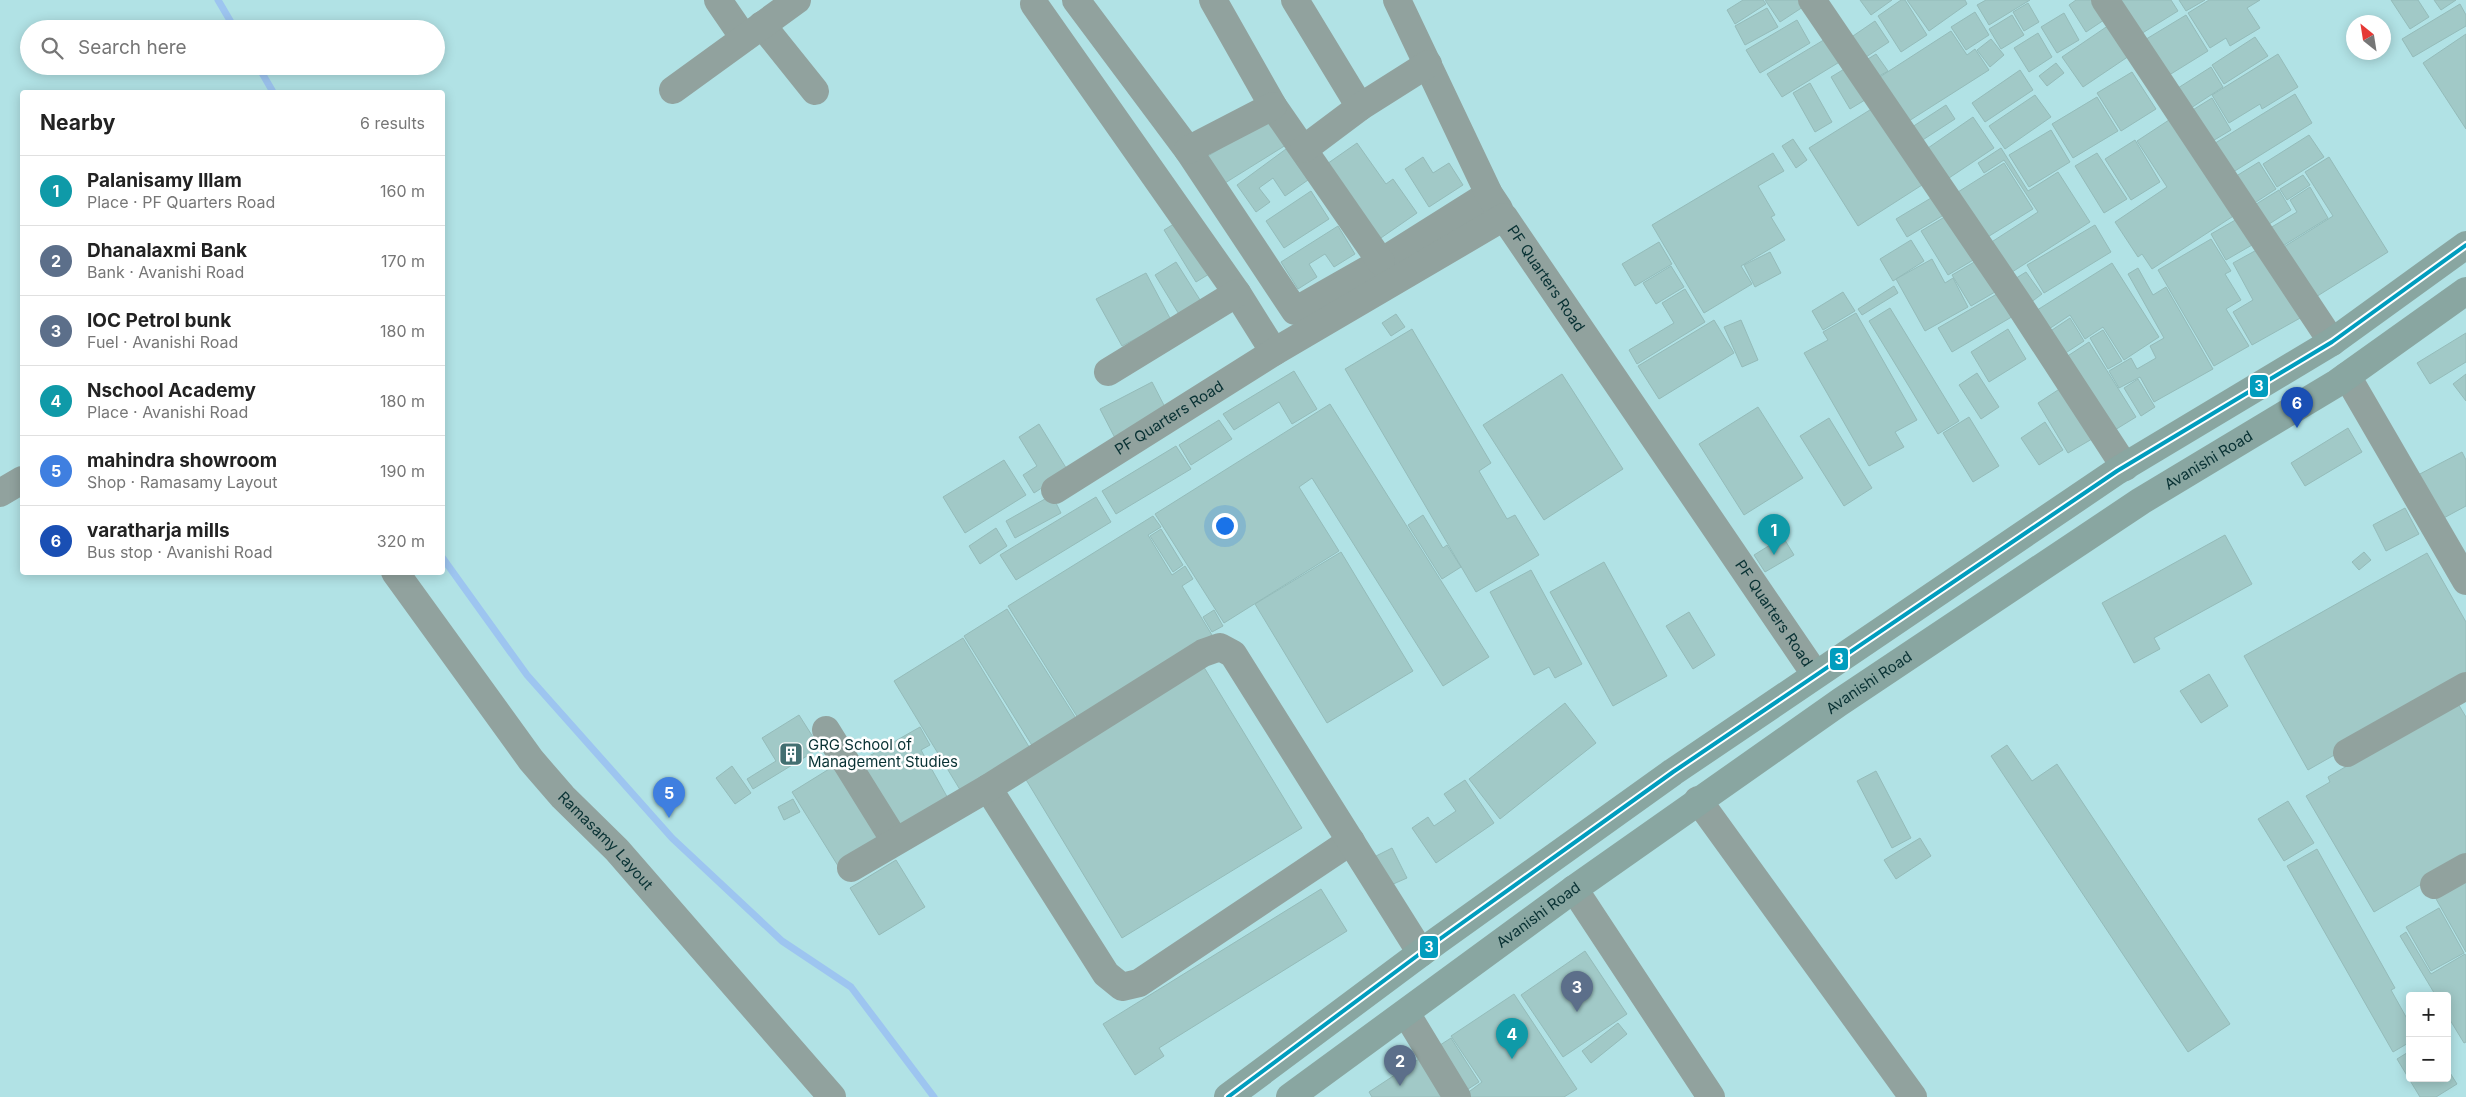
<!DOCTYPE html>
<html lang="en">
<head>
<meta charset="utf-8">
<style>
	:root { --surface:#fff; --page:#f2f2f2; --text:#222; --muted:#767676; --line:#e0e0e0; --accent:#436f71 }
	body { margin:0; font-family:Inter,sans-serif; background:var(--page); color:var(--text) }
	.controls { position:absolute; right:15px; bottom:15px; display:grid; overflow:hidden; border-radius:5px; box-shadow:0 2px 12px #0003 }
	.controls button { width:45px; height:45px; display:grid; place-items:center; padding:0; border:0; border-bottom:1px solid var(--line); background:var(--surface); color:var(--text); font:25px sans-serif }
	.compass { position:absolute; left:2346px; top:15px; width:45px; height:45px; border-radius:50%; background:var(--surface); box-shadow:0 2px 12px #0003; rotate:330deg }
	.you { position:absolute; left:1224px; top:525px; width:18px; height:18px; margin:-12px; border:4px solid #fff; border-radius:50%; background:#1a73e8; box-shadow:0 0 0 8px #1a73e833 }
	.badge { display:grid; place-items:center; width:32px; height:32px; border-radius:50%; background:var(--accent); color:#fff; font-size:16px; font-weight:700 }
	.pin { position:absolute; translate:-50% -41px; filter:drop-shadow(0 1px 2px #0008) }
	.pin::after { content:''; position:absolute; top:26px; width:18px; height:15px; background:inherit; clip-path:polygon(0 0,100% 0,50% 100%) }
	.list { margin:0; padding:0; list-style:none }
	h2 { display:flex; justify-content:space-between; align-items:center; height:65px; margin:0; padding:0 20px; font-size:21px }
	h2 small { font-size:16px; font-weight:400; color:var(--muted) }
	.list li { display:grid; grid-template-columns:32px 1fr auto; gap:15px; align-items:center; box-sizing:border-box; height:70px; padding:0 20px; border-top:1px solid var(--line) }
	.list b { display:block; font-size:19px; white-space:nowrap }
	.list p { margin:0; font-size:16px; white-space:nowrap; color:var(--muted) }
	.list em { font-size:16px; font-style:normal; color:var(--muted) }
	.icon { flex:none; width:28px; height:28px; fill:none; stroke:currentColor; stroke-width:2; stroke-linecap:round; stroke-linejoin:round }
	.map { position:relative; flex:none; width:2466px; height:1097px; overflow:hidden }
	.search { position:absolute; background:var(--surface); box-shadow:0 2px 12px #0003; left:20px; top:20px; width:425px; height:55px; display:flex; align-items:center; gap:12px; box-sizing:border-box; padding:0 18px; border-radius:28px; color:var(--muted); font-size:19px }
	.panel { position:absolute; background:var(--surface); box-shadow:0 2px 12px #0003; left:20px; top:90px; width:425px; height:485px; border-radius:5px }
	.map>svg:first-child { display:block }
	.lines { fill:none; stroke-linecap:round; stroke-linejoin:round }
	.stream { stroke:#9dc5f0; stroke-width:7 }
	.building { fill:#a1c9c7; stroke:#94bbb9 }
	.minor { stroke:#91a29e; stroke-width:28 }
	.major { stroke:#89a6a1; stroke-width:28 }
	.bus-1-casing { stroke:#fff; stroke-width:8 }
	.bus-1 { stroke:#019dbe; stroke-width:4 }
	.labels { text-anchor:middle; stroke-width:5; stroke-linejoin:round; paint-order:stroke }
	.street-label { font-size:15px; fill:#083133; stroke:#fff }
	.poi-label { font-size:15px; fill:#083133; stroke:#fff; text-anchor:start }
	.line-badge { stroke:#fff; stroke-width:2 }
	.badge-label { font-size:14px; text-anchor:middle; font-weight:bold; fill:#fff }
</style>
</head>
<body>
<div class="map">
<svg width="2466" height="1097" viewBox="0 0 2466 1097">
	<rect width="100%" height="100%" fill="#b1e2e5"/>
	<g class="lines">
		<!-- stream -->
		<g class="stream">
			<polyline points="218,0 235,29"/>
			<polyline points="258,66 273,92"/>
			<polyline points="442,557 527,675 672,838 782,941 851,987 934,1097"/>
		</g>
	</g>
	<!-- building -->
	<g class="building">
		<polygon points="1743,0 1763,0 1766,4 1735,24 1727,10"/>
		<polygon points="1765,0 1803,0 1806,5 1780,22"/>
		<polygon points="1860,0 1892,0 1871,15"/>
		<polygon points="1901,0 1905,0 1927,35 1901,52 1878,16"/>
		<polygon points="1907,0 1965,0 1967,4 1929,31"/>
		<polygon points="1986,0 2030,0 1989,25 1977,5"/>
		<polygon points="2076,0 2100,0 2110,16 2086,32 2069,5"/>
		<polygon points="2114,0 2171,0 2178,11 2136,37"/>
		<polygon points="2179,0 2205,0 2186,11"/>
		<polygon points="2209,0 2260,0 2247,8 2260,28 2230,46 2226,38 2210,48 2188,13"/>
		<polygon points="2391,0 2418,0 2429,17 2410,29"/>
		<polygon points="2434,0 2456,0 2441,10"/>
		<polygon points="2028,3 2039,22 2024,31 2013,12"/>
		<polygon points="2460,4 2466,15 2466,26 2413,57 2402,39"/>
		<polygon points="1767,8 1778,27 1745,45 1735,26"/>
		<polygon points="1975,12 1989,35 1966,50 1951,27"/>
		<polygon points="2064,13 2079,40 2057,53 2041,27"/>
		<polygon points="2012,15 2024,35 2001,49 1989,29"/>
		<polygon points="2186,15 2208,51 2166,77 2143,41"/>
		<polygon points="1797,20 1810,43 1760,73 1746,50"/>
		<polygon points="1875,21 1889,42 1863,59 1850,38"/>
		<polygon points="2115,21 2135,52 2083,87 2062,57"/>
		<polygon points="1951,31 1967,55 1975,49 1989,70 1901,126 1872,82"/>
		<polygon points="2038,33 2052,57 2029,72 2014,48"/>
		<polygon points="2466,34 2466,129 2423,63"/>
		<polygon points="1832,35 1846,58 1782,97 1767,74"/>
		<polygon points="2255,37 2268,56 2224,84 2212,65"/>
		<polygon points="1991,39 2004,55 1990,67 1977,50"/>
		<polygon points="1876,54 1888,71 1874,79 1863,62"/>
		<polygon points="2278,54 2298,87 2262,109 2260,104 2229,123 2212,95"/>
		<polygon points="2056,63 2064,73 2047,86 2039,76"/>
		<polygon points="1851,65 1870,97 1850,109 1831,77"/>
		<polygon points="2211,67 2223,87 2191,108 2178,88"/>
		<polygon points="2020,70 2033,90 1985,122 1972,103"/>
		<polygon points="2132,72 2156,109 2121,131 2097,93"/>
		<polygon points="1810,83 1832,122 1815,132 1793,93"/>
		<polygon points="2295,94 2312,123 2230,174 2212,145"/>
		<polygon points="2035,95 2051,117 2005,149 1989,126"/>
		<polygon points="2097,97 2118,131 2073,158 2052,124"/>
		<polygon points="2212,98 2231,130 2211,142 2191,111"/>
		<polygon points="1946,105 1955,119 1918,143 1909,129"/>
		<polygon points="1873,108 1922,185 1858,226 1809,148"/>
		<polygon points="1267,115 1286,145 1225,183 1208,156 1242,135"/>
		<polygon points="1973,117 1994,148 1949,178 1928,148"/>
		<polygon points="2169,120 2238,213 2152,269 2142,254 2138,257 2115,222 2167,187 2137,141"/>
		<polygon points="2051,130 2070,162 2029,187 2009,155"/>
		<polygon points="2309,135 2324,157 2277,187 2263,164"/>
		<polygon points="1793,139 1807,160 1796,168 1782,146"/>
		<polygon points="2135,140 2160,182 2131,200 2105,159"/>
		<polygon points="1357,143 1386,184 1393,179 1417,213 1378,240 1324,166"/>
		<polygon points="2001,148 2028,191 2058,172 2090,222 2009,274 1990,243 2038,212 2004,160 1984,173 1978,163"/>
		<polygon points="1286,149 1308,180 1285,196 1273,178 1259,188 1270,202 1256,212 1237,185"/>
		<polygon points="1773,153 1784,171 1758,186 1775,215 1771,217 1785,240 1741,266 1752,284 1704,313 1652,225"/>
		<polygon points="2097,153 2127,199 2104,213 2075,166"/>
		<polygon points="1423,157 1433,173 1449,163 1463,185 1429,207 1405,169"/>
		<polygon points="2329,157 2388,252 2311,300 2279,250 2333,216 2305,172"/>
		<polygon points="2259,162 2276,189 2250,206 2233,178"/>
		<polygon points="2004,163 2033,209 1986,238 1958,192"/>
		<polygon points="2303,175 2310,185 2287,200 2280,189"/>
		<polygon points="2310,187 2328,218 2281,247 2270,228 2297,212 2290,200"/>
		<polygon points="2279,190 2291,210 2266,226 2253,206"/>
		<polygon points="1311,191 1329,219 1284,248 1266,221"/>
		<polygon points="1936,195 1947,213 1907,237 1896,219"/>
		<polygon points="1948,215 1975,259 1948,275 1921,231"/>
		<polygon points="2244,215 2259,241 2226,260 2211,234"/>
		<polygon points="1182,219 1214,271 1196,282 1164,230"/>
		<polygon points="2095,225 2111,252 2044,293 2027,265"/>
		<polygon points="1338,226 1355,254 1334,267 1325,254 1309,264 1317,277 1298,289 1281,262"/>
		<polygon points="2211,239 2231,271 2225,274 2241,300 2226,309 2249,346 2214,366 2158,270"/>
		<polygon points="1911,240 1924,261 1893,281 1880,259"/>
		<polygon points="1659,242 1672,264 1635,286 1622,264"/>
		<polygon points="2262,247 2302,317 2252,345 2233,312 2253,300 2233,263"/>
		<polygon points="1770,252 1781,273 1755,287 1744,265"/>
		<polygon points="1932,259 1945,283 1953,278 1968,307 1925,331 1896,279"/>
		<polygon points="1976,261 1995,292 1971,306 1952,275"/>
		<polygon points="1176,262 1202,303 1180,316 1155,275"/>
		<polygon points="2112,263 2159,337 2124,360 2103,327 2085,339 2070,315 2046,331 2034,312"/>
		<polygon points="1671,266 1684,287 1656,304 1643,283"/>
		<polygon points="2138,268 2153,295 2166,287 2213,369 2154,402 2140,377 2119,388 2109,371 2131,358 2137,369 2156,358 2150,346 2164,338 2128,274"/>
		<polygon points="2026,272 2042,294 2030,303 2013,280"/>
		<polygon points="1146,273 1171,320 1122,346 1096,299"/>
		<polygon points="1894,286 1898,293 1862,315 1858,309"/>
		<polygon points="1685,289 1705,322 1637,364 1629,350 1674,323 1662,303"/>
		<polygon points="2002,291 2015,315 1952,352 1938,328"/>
		<polygon points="1843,292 1855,311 1823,330 1812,311"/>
		<polygon points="1890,308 1959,421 1938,434 1869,321"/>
		<polygon points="1856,313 1917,420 1895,432 1904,447 1869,466 1804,353 1828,340 1823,332"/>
		<polygon points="1396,314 1405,327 1391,336 1382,323"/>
		<polygon points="2070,318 2084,341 2064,354 2049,332"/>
		<polygon points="1714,320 1734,353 1659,399 1638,366"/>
		<polygon points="1741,320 1758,360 1742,367 1724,327"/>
		<polygon points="1412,329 1491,463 1479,471 1507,519 1515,515 1539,555 1476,592 1345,369"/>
		<polygon points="2008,329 2026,359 1989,382 1971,352"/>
		<polygon points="2103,330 2122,361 2108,369 2090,338"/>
		<polygon points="2466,333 2466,362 2430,384 2417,363"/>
		<polygon points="2089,342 2136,417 2110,433 2063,359"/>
		<polygon points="1294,371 1317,409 1292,424 1279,402 1234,430 1223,414"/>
		<polygon points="1977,373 1999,407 1981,419 1959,385"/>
		<polygon points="1562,374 1623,469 1544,520 1483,425"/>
		<polygon points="2466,374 2466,401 2453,384"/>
		<polygon points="2138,379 2155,407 2141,416 2124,388"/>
		<polygon points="1152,382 1167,411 1115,438 1100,409"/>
		<polygon points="2061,388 2092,439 2068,453 2038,403"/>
		<polygon points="1330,404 1489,657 1443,686 1312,478 1299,487 1339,551 1224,623 1155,514"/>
		<polygon points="1758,407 1803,478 1744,515 1699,444"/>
		<polygon points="1969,417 1999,466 1973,482 1943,433"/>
		<polygon points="1829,418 1872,488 1844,506 1800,436"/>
		<polygon points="1219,420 1232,439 1191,465 1179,445"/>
		<polygon points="2045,422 2063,450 2039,465 2021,438"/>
		<polygon points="1039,424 1068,471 1034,493 1023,475 1037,466 1019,437"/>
		<polygon points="2348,428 2362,452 2305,486 2291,463"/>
		<polygon points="1176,446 1191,469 1116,514 1102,491"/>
		<polygon points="2462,452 2466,460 2466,506 2440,520 2416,476"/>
		<polygon points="1004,460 1026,495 965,533 943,497"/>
		<polygon points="1052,495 1061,513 1015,538 1006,521"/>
		<polygon points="1096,497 1111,522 1016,580 1000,555"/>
		<polygon points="2405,508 2419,534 2386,551 2373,525"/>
		<polygon points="1423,515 1443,548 1447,545 1461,567 1442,579 1408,525"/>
		<polygon points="1153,516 1161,527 1148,535 1172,575 1185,566 1193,579 1182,586 1212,635 1078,718 1008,606"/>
		<polygon points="996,528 1007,546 980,564 969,546"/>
		<polygon points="1161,529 1183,565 1173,572 1150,536"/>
		<polygon points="2225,535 2252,584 2154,638 2160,649 2134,663 2102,603"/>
		<polygon points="1783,537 1794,555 1765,572 1754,555"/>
		<polygon points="1341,552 1413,671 1327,723 1255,604"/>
		<polygon points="2364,552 2371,560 2359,570 2352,562"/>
		<polygon points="2427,553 2466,622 2466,680 2308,770 2244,656"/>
		<polygon points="1604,562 1667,676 1613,706 1550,592"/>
		<polygon points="1531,570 1582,664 1555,678 1549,667 1534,675 1490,592"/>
		<polygon points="1007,609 1077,720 1033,747 964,636"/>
		<polygon points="1214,610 1223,626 1212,632 1203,617"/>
		<polygon points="1689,612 1715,655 1693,669 1666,626"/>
		<polygon points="963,638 1031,750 962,793 894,681"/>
		<polygon points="1202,664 1302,828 1122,938 1022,773"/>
		<polygon points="2209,674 2228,706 2201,723 2180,691"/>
		<polygon points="2457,702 2466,717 2466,858 2374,912 2306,796 2330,782 2328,777"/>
		<polygon points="1565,703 1596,743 1500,819 1469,779"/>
		<polygon points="799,715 820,748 753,789 747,779 776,761 762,738"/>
		<polygon points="920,727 930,745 921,750 950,802 896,833 857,763"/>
		<polygon points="2007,745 2032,781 2057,764 2230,1024 2188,1052 1991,756"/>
		<polygon points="732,766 751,793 735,804 716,778"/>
		<polygon points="834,766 882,843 840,869 792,792"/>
		<polygon points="1876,771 1911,838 1892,848 1857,781"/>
		<polygon points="1465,780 1494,823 1436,863 1412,828 1428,817 1434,826 1456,811 1444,794"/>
		<polygon points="793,799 800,812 784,820 778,807"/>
		<polygon points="2288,801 2314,843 2284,861 2258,819"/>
		<polygon points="1920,838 1931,856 1896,879 1884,860"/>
		<polygon points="1392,848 1407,878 1391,885 1376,856"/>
		<polygon points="2317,849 2395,988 2391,990 2410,1024 2410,1042 2393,1052 2287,866"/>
		<polygon points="896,860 925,907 879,935 850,888"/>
		<polygon points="2466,880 2466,952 2435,897"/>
		<polygon points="1321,889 1347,931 1159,1048 1164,1056 1135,1075 1103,1024"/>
		<polygon points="2439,908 2464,953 2431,971 2406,927"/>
		<polygon points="2406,932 2431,974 2465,954 2466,956 2466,1042 2464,1043 2447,1015 2447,996 2436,996 2400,936"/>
		<polygon points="1585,951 1627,1014 1563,1057 1521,995"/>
		<polygon points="1514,994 1577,1089 1564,1097 1462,1097 1482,1082 1451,1036"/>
		<polygon points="1618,1023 1627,1034 1591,1063 1582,1051"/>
		<polygon points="1451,1038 1479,1082 1465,1091 1437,1047"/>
		<polygon points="2410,1051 2410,1078 2447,1078 2447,1068 2457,1084 2436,1097 2420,1097 2397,1059"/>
		<polygon points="1422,1057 1448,1097 1372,1097 1369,1092"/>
	</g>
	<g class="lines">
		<!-- minor -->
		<g class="minor">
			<polyline points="718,0 744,38"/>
			<polyline points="1076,0 1188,150 1295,311 1381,262 1489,194"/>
			<polyline points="1213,0 1273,106 1381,262"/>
			<polyline points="1295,0 1360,107"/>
			<polyline points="1397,0 1489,194 1499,209"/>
			<polyline points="1812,0 2016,300 2125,467"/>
			<polyline points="2105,0 2332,342"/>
			<polyline points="1034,4 1237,293 1274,352"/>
			<polyline points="762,25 815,91"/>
			<polyline points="673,90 797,0"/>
			<polyline points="1304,149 1360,107 1428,64"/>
			<polyline points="1188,150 1273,106"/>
			<polyline points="1108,372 1237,293"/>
			<polyline points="2347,376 2466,581"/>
			<path id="s1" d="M1055,490L1274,352L1504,217L1815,674"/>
			<polyline points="0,493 22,480"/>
			<path id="s2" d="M395,572L531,760L563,797L617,850L832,1097"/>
			<polyline points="826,730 895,841"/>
			<polyline points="2347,753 2466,686"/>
			<polyline points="988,788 1106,974 1122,987 1139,983 1351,841"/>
			<polyline points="1698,800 1913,1097"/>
			<polyline points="851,868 988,788 1203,653 1220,647 1233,654 1421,953"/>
			<polyline points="2434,885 2466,867"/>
			<polyline points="1574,889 1711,1097"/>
			<polyline points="1406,1013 1457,1097"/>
		</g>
		<!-- major -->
		<g class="major">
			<polyline points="1228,1097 1437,941 1673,772 2117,471 2332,342 2466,245"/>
			<path id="s3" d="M1290,1097L1574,889L1840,702L2141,501L2337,383L2466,291"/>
		</g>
		<!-- bus-1 casing -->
		<g class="bus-1-casing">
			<polyline id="bus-1" points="1228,1097 1437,941 1673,772 2117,471 2332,342 2466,245"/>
		</g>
		<!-- bus-1 -->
		<use href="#bus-1" class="bus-1"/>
	</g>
	<!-- icons -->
	<defs>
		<g id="building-square" transform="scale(1.25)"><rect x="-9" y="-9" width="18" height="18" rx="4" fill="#436f71" stroke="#fff"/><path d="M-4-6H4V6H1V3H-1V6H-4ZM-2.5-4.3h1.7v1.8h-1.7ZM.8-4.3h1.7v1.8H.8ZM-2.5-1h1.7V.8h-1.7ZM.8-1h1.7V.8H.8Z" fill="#fff"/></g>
	</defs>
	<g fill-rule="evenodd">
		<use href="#building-square" x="791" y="754"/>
	</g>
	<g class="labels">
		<!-- street labels -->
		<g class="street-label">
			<text dy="5" stroke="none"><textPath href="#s1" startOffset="600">PF Quarters Road</textPath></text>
			<text dy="5" stroke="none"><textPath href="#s1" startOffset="135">PF Quarters Road</textPath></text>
			<text dy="5" stroke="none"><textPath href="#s3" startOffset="1118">Avanishi Road</textPath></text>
			<text dy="5" stroke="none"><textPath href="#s1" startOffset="1005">PF Quarters Road</textPath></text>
			<text dy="5" stroke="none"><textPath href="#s3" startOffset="712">Avanishi Road</textPath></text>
			<text dy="5" stroke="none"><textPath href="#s2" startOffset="342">Ramasamy Layout</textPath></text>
			<text dy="5" stroke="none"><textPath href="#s3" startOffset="308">Avanishi Road</textPath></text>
		</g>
		<!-- poi labels -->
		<g class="poi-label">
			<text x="808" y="750">GRG School of<tspan x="808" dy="17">Management Studies</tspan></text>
		</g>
	</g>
	<g class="line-badge">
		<rect x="2249" y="374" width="20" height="24" rx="5" fill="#019dbe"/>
		<rect x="1829" y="647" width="20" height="24" rx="5" fill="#019dbe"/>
		<rect x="1419" y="935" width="20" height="24" rx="5" fill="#019dbe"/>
	</g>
	<g class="badge-label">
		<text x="2259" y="391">3</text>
		<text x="1839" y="664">3</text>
		<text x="1429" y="952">3</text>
	</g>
</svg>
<div class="controls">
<button>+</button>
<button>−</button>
</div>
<svg class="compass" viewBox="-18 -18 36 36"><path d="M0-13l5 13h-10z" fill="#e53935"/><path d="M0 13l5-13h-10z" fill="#767676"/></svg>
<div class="you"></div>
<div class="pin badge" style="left:1774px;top:555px;background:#0f9aa8">1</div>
<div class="pin badge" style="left:1400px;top:1086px;background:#5c6f8a">2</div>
<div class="pin badge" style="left:1577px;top:1012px;background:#5c6f8a">3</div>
<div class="pin badge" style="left:1512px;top:1059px;background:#0f9aa8">4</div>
<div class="pin badge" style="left:669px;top:818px;background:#3f7fe0">5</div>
<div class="pin badge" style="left:2297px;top:428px;background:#1a4fb4">6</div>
<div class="search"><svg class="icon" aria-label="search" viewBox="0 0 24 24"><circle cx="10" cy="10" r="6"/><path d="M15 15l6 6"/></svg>Search here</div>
<section class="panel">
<h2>Nearby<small>6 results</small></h2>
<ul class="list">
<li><span class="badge" style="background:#0f9aa8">1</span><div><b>Palanisamy Illam</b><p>Place · PF Quarters Road</p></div><em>160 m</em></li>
<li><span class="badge" style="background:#5c6f8a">2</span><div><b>Dhanalaxmi Bank</b><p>Bank · Avanishi Road</p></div><em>170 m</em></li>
<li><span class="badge" style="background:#5c6f8a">3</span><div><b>IOC Petrol bunk</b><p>Fuel · Avanishi Road</p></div><em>180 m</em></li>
<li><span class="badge" style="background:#0f9aa8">4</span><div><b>Nschool Academy</b><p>Place · Avanishi Road</p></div><em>180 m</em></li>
<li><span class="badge" style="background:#3f7fe0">5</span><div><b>mahindra showroom</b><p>Shop · Ramasamy Layout</p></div><em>190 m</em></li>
<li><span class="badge" style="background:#1a4fb4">6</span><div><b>varatharja mills</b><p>Bus stop · Avanishi Road</p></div><em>320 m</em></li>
</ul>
</section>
</div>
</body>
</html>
